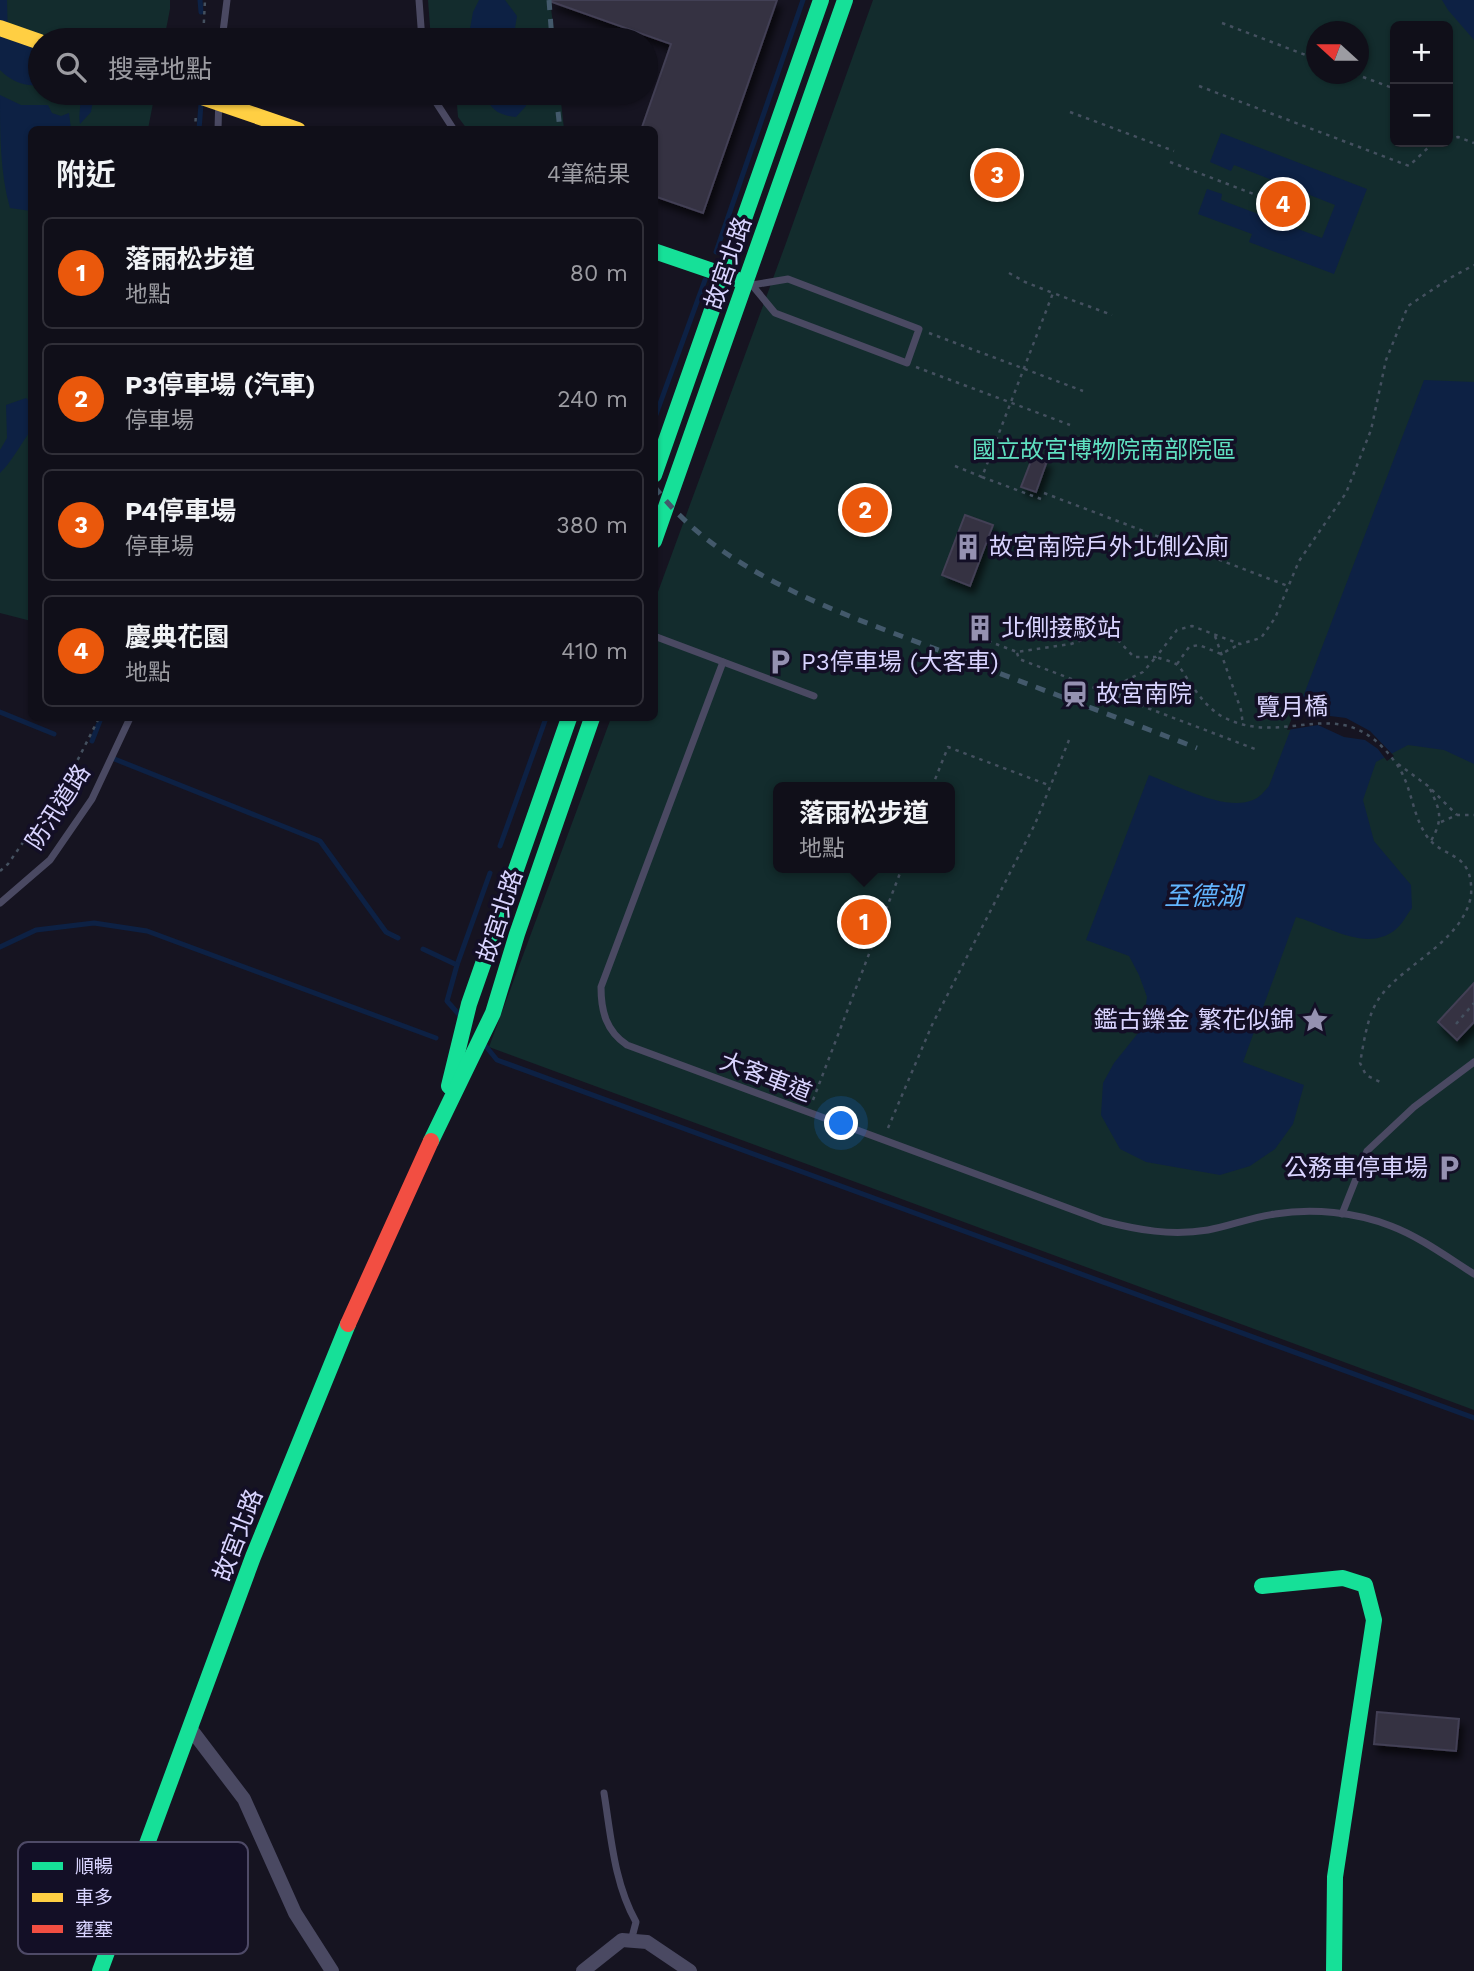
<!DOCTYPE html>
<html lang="zh-TW">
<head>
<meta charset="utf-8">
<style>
	:root { --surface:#100f19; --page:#191822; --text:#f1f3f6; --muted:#9c9ca2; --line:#302f38; --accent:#ea580c }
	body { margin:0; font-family:"Work Sans","Noto Sans TC",sans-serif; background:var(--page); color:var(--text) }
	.controls { position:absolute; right:21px; top:21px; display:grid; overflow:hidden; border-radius:10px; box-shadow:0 2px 5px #0004 }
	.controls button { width:63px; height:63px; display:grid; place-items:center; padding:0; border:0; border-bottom:2px solid var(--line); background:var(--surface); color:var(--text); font:35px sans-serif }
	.compass { position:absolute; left:1306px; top:21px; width:63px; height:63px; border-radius:50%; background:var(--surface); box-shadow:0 2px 5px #0004; rotate:291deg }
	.you { position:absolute; left:842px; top:1124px; width:24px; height:24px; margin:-18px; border:5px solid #fff; border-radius:50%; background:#1a73e8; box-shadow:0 0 0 10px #1a73e833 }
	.badge { display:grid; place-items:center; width:46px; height:46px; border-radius:50%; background:var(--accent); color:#fff; font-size:23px; font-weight:700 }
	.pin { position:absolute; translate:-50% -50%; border:4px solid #fff; box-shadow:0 2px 7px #0006 }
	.popup { position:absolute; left:773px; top:782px; width:182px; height:91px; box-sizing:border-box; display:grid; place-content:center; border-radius:10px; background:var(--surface); filter:drop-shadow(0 2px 5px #0005); font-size:23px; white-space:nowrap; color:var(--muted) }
	.popup b { font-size:26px; color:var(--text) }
	.popup::after { content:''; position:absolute; left:50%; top:100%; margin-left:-14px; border:14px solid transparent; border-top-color:var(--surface) }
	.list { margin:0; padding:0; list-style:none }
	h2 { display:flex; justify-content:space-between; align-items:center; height:91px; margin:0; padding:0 28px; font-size:30px }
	h2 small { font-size:23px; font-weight:400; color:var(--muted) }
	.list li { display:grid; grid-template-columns:46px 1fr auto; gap:21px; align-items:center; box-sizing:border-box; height:112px; margin:0 14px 14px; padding:0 14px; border:2px solid var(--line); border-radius:10px }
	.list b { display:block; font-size:26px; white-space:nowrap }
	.list p { margin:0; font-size:23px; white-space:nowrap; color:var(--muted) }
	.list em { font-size:23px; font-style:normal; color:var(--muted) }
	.icon { flex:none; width:38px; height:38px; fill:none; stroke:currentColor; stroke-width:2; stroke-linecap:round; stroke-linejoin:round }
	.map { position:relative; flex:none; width:1474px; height:1971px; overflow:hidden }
	.search { position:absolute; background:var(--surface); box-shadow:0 2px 5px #0004; left:28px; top:28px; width:630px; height:77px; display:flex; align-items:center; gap:18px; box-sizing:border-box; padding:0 24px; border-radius:38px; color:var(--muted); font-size:26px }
	.panel { position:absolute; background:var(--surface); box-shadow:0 2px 5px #0004; left:28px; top:126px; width:630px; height:595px; border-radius:10px }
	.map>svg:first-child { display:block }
	.green { fill:#132c2d; fill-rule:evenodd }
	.water { fill:#0d2144 }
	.pier { fill:#161421 }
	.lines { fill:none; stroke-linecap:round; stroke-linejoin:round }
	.stream { stroke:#0d2144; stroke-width:5 }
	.building { fill:#343243; stroke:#433f54; stroke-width:2; filter:url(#shadow) }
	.path { stroke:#44505f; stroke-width:2.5; stroke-dasharray:3.5 5; stroke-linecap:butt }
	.lane { stroke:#4a4962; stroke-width:7 }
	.street { stroke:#4a4962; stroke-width:14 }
	.fast { stroke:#16e098; stroke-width:16 }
	.slow { stroke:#ffcf43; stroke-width:16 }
	.jam { stroke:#f24e42; stroke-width:16 }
	.rail { stroke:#43596b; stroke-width:5; stroke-dasharray:10 9; stroke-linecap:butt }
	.labels { text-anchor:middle; stroke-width:7; stroke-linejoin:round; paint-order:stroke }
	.street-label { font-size:24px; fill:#d9d4ff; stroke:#130f26 }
	.park-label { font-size:24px; fill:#5fe0c0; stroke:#130f26 }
	.poi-label { font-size:24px; fill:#d9d4ff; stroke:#130f26; text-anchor:start }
	.water-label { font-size:26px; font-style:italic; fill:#62b6ff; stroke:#130f26 }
	.key { fill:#130f26; stroke:#4e4a67; stroke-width:2 }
	.key-label { font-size:19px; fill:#d9d4ff }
</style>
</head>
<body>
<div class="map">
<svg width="1474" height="1971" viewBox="0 0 1474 1971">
	<defs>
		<filter id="shadow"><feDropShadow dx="4" dy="7" stdDeviation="3.5" flood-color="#0009"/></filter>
	</defs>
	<rect width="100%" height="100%" fill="#161421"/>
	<!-- green -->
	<g class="green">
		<polygon points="0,0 170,0 170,9 164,40 40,40 40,93 155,93 148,129 32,130 31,621 0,613"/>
		<polygon points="428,0 550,0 555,40 431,40"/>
		<path d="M873,0H1474V1410L489,1047L611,718H654L655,600L786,243ZM1395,26H1448V142H1395ZM1316,32H1358V74H1316ZM778,787H950V868H778Z"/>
		<polygon points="456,93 560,93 564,129 467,129 458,117"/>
	</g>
	<!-- water -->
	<g class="water">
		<path d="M0,0H7L8,40L40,45V85C24,87 11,81 0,70Z"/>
		<polygon points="479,0 505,0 517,16 513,40 468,40 473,12"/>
		<polygon points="1442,0 1474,0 1474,40 1448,10"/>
		<path d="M80,93L94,94L91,112L80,124C78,113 82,104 80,93Z"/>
		<path d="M484,93H524L526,106L516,117C498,115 491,110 484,93Z"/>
		<path d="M0,95L21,105H48L52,113L61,116L69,113L71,129L32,130L31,211L10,208C0,173 0,133 0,95Z"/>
		<polygon points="1221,133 1367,189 1334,274 1249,242 1252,234 1198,214 1207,189 1222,194 1221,200 1322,238 1335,205 1234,165 1231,171 1210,162"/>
		<path d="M1424,380L1474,382V764L1444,750L1408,745L1376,762L1363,800L1374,841L1411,885L1412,908C1407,914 1402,925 1395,930C1366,953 1326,925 1296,917L1243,1062L1304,1085L1293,1124L1275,1149L1250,1166L1220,1175L1146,1162L1120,1149L1101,1115L1103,1083L1114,1063L1143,1027L1147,997L1139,975L1129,956L1086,940L1149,775C1175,785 1226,812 1253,800C1259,798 1265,791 1269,786Z"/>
		<path d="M26,398L31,402V433H29C19,447 12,461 0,473V450L7,438L6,405Z"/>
	</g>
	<!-- pier -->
	<polygon class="pier" points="1313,711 1322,715 1346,718 1370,731 1394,756 1387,761 1378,749 1365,740 1344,737 1318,725 1287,730 1292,718 1301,712"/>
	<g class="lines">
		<!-- stream -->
		<g class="stream">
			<polyline points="200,0 201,12"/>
			<polyline points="199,130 201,104"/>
			<polyline points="716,252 803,0"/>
			<polyline points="654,420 705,280"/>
			<polyline points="0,712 54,734"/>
			<polyline points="92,741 101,718"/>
			<polyline points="112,758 320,841 386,932 398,938"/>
			<polyline points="500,846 546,718"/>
			<polyline points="0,947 36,930 94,923 147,931 436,1038"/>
			<polyline points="423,949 457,965 490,873"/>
			<polyline points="457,965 447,1001 462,1018"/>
			<polyline points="484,1044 497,1060 1474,1418"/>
		</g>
	</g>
	<!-- building -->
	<g class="building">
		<polygon points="552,0 777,0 703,213 654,196 654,130 641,130 671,44 552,2"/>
		<polygon points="1033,456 1047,461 1036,492 1021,487"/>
		<polygon points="965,515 993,525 970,586 942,575"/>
		<polygon points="1474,983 1474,1022 1457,1040 1438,1022"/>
		<polygon points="1377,1712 1459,1719 1456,1751 1374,1744"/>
	</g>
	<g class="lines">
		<!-- path -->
		<g class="path">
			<polyline points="1222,23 1316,59"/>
			<polyline points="203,40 205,0"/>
			<polyline points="1355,74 1395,89"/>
			<polyline points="1199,86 1409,166 1434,142"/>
			<polyline points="1070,112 1174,151"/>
			<polyline points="195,130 196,113"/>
			<polyline points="1448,139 1458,137 1474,143"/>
			<polyline points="1170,162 1311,216"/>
			<polyline points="1009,273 1025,282 1053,293"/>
			<polyline points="929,333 1083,391"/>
			<polyline points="916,367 1070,425"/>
			<polyline points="955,466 982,477"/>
			<polyline points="1044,493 1288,586"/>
			<polyline points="1041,499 982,477 1053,293 1112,315"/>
			<polyline points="1215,636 1241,710 1243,725"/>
			<polyline points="988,641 1017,652 1071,644 1098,634 1114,636 1134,657 1156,657 1177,630 1192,626 1240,644 1261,638 1275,618 1299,561 1346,493 1371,430 1386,360 1408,306 1450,278 1474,265"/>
			<polyline points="1017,653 1019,659 1255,749"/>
			<polyline points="1177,664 1189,647 1199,645 1221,654 1240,644"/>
			<path d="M1119,697L1125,681L1143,672L1156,657C1162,659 1170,661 1176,664C1181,667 1185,676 1189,681C1199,696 1209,710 1225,718C1289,749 1341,688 1395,762C1412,784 1411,812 1426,835C1442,860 1474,849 1471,896C1462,942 1405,963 1380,997C1367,1015 1364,1042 1360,1063L1366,1075L1382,1083"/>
			<polyline points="1398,764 1428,786 1457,815"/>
			<polyline points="932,787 948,747 1051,786"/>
			<path d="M1430,789C1441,812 1443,819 1431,841"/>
			<polyline points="1441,822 1457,815 1474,815"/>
			<polyline points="0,871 8,864 70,775 99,718"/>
			<polyline points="1456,1024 1474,1003"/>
			<polyline points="813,1100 902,868"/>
			<polyline points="888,1128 932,1025 1035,824 1069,740"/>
		</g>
		<!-- lane -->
		<g class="lane">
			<polyline points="419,0 422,40"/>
			<polyline points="222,40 227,0"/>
			<polyline points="430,93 454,130"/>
			<polyline points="218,130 219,93"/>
			<polygon points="788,279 919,329 907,363 775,313 752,285"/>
			<polyline points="654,636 814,696"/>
			<path d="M723,662L601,987C601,1011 606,1031 627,1045L1103,1221C1138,1230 1171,1236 1208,1230C1230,1226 1252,1217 1275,1214C1312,1208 1356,1212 1391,1226C1420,1237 1447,1257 1474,1274"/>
			<polyline points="0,903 50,860 92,799 130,718"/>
			<polyline points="1342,1214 1367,1151 1414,1107 1474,1062"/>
			<path d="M604,1793C611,1836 614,1883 636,1922L631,1941"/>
		</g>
		<!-- street -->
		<g class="street">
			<polyline points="190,1728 244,1799 295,1913 332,1971"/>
			<polyline points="583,1971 622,1940 647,1942 690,1971"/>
		</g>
		<!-- fast -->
		<g class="fast">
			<polyline points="654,251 736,279"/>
			<polyline points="654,475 821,0"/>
			<polyline points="654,541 845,0"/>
			<polyline points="449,1086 469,1004 569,718"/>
			<polyline points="431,1141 493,1013 517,934 592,718"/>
			<polyline points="1262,1586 1343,1578 1365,1585 1374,1620 1335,1877 1334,1971"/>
			<polyline points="100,1971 253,1557 348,1324"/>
		</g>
		<!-- slow -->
		<g class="slow">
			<polyline points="0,28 40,42"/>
			<polyline points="190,93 298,130"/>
		</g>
		<!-- jam -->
		<polyline class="jam" points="348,1324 431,1141"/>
		<!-- rail -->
		<g class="rail">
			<polyline points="549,0 552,40"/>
			<polyline points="556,93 560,130"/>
			<path d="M654,486C723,578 851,616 954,656C1035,687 1116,717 1197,748"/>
		</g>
	</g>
	<!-- icons -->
	<defs>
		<g id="building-bare" transform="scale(2.1)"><path d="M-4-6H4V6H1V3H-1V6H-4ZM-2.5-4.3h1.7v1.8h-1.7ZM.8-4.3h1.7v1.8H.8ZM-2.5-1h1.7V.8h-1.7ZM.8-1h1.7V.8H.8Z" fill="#9591b1" stroke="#130f26" stroke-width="2.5" paint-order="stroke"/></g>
		<g id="parking-bare" transform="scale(2.1)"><path d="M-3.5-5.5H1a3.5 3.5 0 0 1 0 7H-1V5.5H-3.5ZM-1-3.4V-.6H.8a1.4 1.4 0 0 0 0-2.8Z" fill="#9591b1" stroke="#130f26" stroke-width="2.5" paint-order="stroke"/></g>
		<g id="station-bare" transform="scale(2.1)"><path d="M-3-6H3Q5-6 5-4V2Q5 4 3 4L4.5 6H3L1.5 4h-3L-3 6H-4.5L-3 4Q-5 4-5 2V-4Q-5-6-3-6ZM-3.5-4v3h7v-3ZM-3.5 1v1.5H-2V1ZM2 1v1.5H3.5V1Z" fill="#9591b1" stroke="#130f26" stroke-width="2.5" paint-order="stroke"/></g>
		<g id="sight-bare" transform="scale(2.1)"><path d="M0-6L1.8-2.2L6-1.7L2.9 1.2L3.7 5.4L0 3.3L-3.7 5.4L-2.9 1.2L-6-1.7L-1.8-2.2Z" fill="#9591b1" stroke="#130f26" stroke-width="2.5" paint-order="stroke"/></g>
	</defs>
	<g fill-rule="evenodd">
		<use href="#building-bare" x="968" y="547"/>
		<use href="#building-bare" x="980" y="628"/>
		<use href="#parking-bare" x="780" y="662"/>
		<use href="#station-bare" x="1075" y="694"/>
		<use href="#sight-bare" x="1315" y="1020"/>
		<use href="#parking-bare" x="1449" y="1168"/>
	</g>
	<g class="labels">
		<!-- street labels -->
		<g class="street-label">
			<text transform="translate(728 263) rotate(-71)" y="8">故宮北路</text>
			<text transform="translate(1292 707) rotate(-1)" y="8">覽月橋</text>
			<text transform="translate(58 807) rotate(-57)" y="8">防汛道路</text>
			<text transform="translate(500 916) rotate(-72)" y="8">故宮北路</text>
			<text transform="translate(766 1077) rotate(21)" y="8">大客車道</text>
			<text transform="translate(238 1535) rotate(-69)" y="8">故宮北路</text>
		</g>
		<!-- park labels -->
		<g class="park-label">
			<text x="1104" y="458">國立故宮博物院南部院區</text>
		</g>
		<!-- poi labels -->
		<g class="poi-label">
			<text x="989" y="555">故宮南院戶外北側公廁</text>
			<text x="1001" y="636">北側接駁站</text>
			<text x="801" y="670">P3停車場 (大客車)</text>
			<text x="1096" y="702">故宮南院</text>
			<text x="1294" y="1028" text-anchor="end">鑑古鑠金 繁花似錦</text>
			<text x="1428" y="1176" text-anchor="end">公務車停車場</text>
		</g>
		<!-- water labels -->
		<g class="water-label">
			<text x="1203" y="905">至德湖</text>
		</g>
	</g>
	<!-- legend -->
	<rect x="18" y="1842" width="230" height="112" rx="10" class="key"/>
	<rect x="32" y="1862" width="31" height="8" fill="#16e098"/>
	<rect x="32" y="1893" width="31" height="9" fill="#ffcf43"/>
	<rect x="32" y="1925" width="31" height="8" fill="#f24e42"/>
	<g class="key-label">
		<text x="75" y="1873">順暢</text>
		<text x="75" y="1904">車多</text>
		<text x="75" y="1936">壅塞</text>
	</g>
</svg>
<div class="controls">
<button>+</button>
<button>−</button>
</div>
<svg class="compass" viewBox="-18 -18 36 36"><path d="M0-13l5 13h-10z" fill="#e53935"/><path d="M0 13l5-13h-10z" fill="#9c9ca2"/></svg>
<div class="you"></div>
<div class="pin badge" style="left:864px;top:922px">1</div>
<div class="popup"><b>落雨松步道</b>地點</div>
<div class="pin badge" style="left:865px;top:510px">2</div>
<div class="pin badge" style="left:997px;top:175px">3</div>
<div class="pin badge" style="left:1283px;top:204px">4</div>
<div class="search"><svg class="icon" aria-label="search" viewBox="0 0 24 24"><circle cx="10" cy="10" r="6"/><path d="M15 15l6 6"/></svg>搜尋地點</div>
<section class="panel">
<h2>附近<small>4筆結果</small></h2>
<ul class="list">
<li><span class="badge">1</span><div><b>落雨松步道</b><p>地點</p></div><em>80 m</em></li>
<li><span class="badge">2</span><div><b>P3停車場 (汽車)</b><p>停車場</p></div><em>240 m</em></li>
<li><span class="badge">3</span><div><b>P4停車場</b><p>停車場</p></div><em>380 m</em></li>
<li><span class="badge">4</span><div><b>慶典花園</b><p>地點</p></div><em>410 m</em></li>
</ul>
</section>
</div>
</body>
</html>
